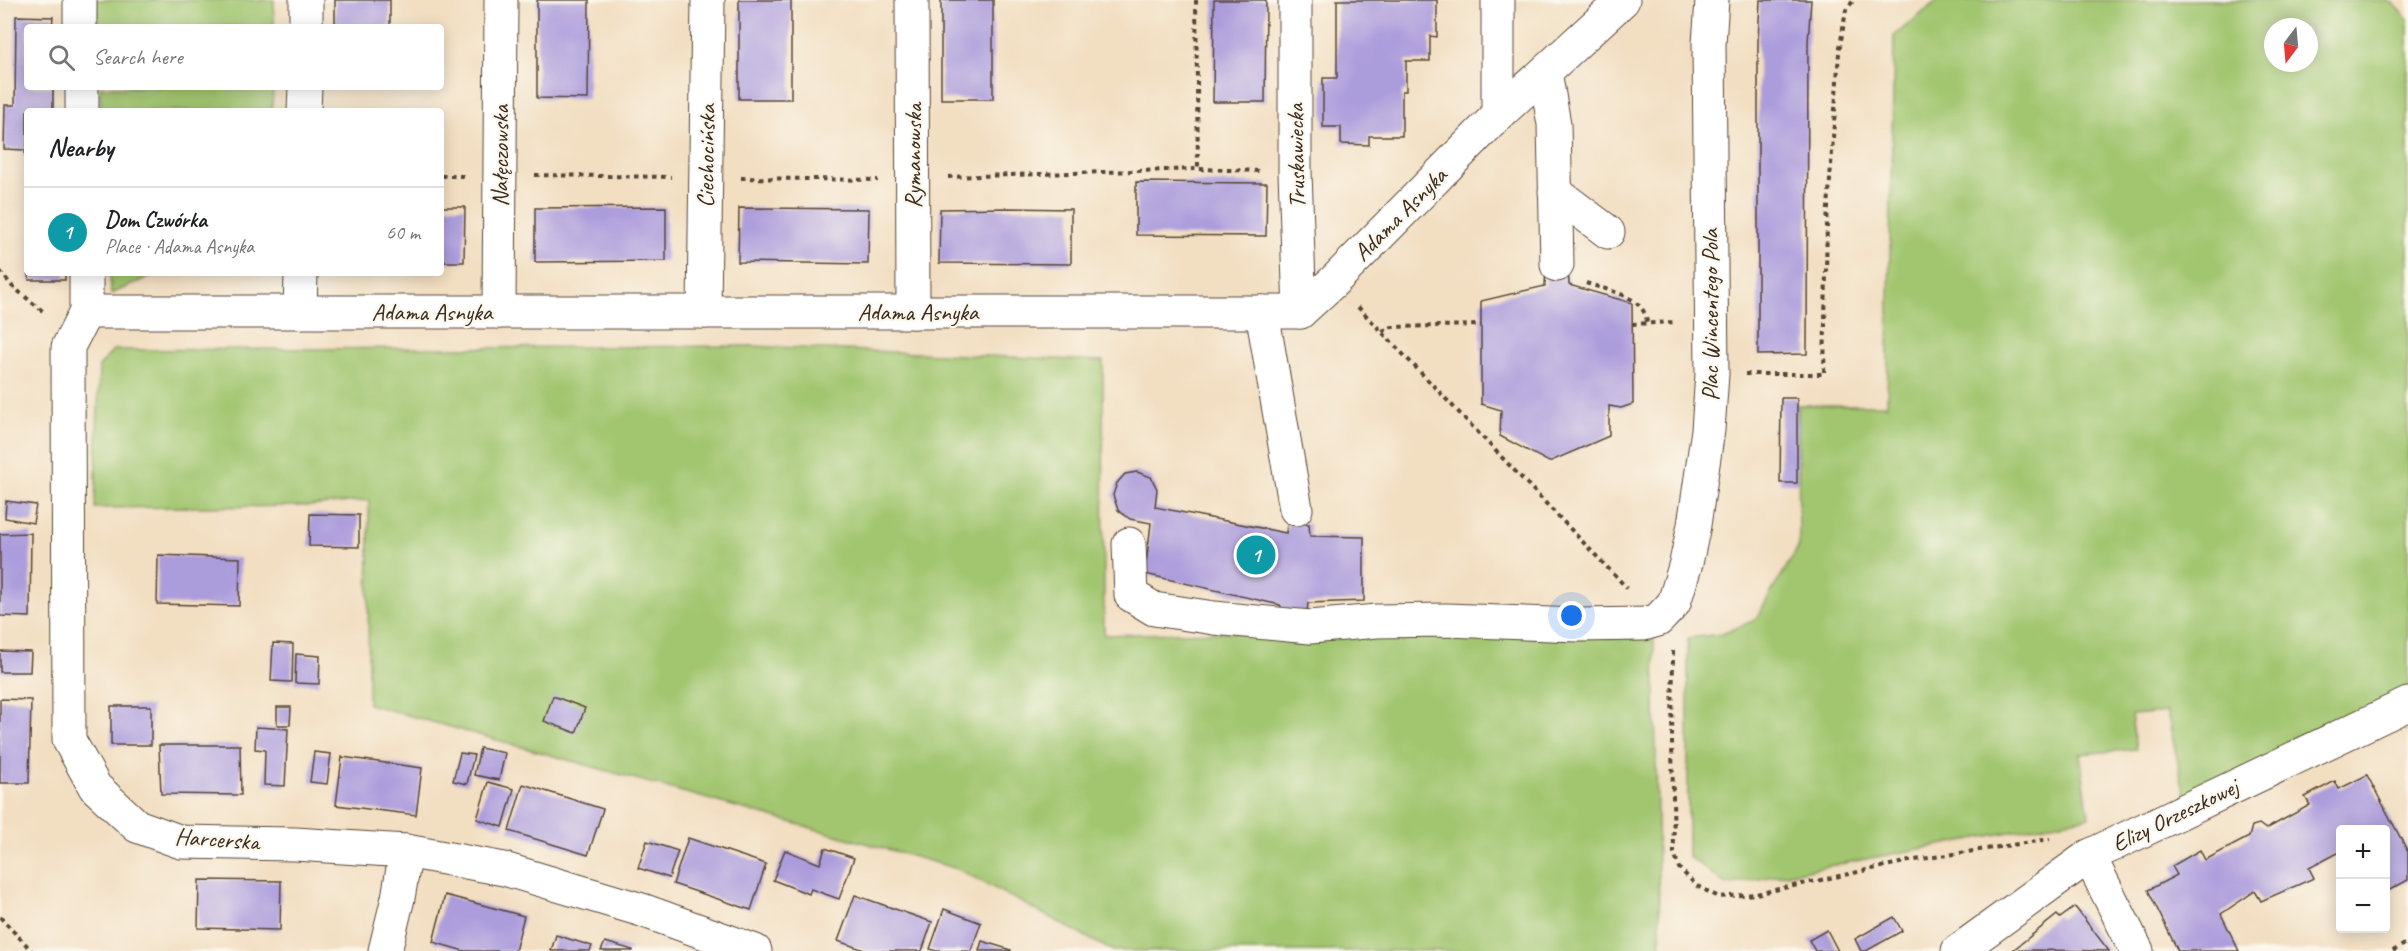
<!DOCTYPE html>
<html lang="en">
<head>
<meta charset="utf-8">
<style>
	:root { --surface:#fff; --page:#f6f6f6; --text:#202124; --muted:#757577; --line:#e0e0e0; --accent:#d93025 }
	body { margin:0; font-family:Caveat,sans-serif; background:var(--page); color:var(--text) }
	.controls { position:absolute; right:18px; bottom:18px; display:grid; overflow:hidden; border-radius:6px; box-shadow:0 3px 15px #0003 }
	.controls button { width:54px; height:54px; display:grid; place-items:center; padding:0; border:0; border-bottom:2px solid var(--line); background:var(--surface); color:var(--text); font:30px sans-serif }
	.compass { position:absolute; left:2264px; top:18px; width:54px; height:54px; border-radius:50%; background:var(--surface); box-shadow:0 3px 15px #0003; rotate:196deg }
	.you { position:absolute; left:1572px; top:616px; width:21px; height:21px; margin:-15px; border:4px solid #fff; border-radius:50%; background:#1a73e8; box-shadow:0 0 0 9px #1a73e833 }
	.badge { display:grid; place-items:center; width:39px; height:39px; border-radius:50%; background:var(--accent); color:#fff; font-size:20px; font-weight:700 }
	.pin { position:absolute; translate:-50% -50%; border:3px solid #fff; box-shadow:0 2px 6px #0006 }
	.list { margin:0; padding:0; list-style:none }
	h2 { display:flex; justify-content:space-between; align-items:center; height:78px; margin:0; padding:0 24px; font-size:26px }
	h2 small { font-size:20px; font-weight:400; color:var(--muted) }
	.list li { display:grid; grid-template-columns:39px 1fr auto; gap:18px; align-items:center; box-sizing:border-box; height:90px; padding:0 24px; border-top:2px solid var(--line) }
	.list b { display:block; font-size:22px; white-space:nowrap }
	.list p { margin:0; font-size:20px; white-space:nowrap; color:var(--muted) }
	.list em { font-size:20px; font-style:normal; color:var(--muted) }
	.icon { flex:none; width:33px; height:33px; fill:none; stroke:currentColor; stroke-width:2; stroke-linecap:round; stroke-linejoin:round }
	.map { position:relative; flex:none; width:2408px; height:951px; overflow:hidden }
	.search { position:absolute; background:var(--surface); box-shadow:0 3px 15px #0003; left:24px; top:24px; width:420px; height:66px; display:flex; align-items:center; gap:15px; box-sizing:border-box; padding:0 21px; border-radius:6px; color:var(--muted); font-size:22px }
	.panel { position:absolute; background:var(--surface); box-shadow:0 3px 15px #0003; left:24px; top:108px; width:420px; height:168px; border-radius:6px }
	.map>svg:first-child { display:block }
	.green { fill:#a2c66f; stroke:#6e7846; stroke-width:1.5; fill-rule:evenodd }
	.building { fill:#ab9cdc }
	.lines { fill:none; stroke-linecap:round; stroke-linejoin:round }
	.minor-casing { stroke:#564536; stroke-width:35 }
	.path { stroke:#564536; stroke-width:4; stroke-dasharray:4.5 4.5; stroke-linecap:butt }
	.minor { stroke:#fff; stroke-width:33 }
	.labels { text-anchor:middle; stroke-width:4.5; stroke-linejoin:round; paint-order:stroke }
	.street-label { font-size:24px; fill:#3b2a1e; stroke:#fbf7ec }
</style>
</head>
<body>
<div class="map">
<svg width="2408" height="951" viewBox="0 0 2408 951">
	<rect width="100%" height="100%" fill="#fbf7ec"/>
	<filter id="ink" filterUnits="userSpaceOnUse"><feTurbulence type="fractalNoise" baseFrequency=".0167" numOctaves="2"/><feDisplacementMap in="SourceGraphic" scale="12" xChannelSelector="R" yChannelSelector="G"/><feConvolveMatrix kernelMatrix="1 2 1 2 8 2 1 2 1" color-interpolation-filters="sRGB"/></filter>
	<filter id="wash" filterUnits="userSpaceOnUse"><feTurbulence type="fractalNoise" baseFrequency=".008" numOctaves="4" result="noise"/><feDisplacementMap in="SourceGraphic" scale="24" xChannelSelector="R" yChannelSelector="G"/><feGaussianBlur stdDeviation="1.35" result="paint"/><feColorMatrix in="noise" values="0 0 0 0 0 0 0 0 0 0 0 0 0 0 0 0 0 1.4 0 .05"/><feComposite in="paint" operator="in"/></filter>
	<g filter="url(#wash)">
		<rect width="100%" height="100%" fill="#f2dec1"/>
		<!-- green -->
		<g class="green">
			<polygon points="96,0 274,0 274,27 97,27"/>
			<path d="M1938,0H2390L2408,20V696L2186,800L2167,712L2131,715L2136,749L2080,754L2089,817L1727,885L1688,856V638L1722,634L1755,620L1799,546L1798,405H1887L1894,36ZM2273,27H2309V63H2273Z"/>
			<polygon points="100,87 273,87 272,111 101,111"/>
			<polygon points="110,273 157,273 111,294"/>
			<polygon points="751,346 1103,361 1104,635 1220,632 1654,638 1658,871 1661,951 1113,951 958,869 368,704 369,500 310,506 95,508 99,367 113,350"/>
		</g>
		<g id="blocks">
			<!-- building -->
			<g class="building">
				<rect x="335" y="0" width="55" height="27"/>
				<polygon points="537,0 589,0 588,99 537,98"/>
				<rect x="739" y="0" width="52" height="99"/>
				<rect x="941" y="0" width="52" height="99"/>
				<polygon points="1214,0 1266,0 1265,102 1213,102"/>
				<polygon points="1337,0 1437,0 1437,37 1430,36 1430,61 1406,61 1406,91 1402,91 1402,136 1369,136 1369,145 1341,144 1341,127 1323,127 1323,78 1337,78"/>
				<polygon points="1760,0 1811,0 1808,42 1807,354 1758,355 1758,41"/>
				<polygon points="16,16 53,17 52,27 27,27 27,87 53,87 53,111 27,111 27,156 25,156 25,150 4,149 5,105 15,105"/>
				<polygon points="1136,182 1267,183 1266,236 1136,235"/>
				<polygon points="441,207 465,207 464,262 441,262"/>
				<polygon points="666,207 666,261 535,262 535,208"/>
				<polygon points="739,208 869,209 868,264 738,262"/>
				<polygon points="1006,208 1071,209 1071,264 939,263 940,209"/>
				<polygon points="1546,265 1568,265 1569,285 1632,303 1633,404 1621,408 1609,406 1609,436 1549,462 1500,436 1501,410 1481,404 1481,301 1545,286"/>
				<rect x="29" y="273" width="36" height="7"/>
				<polygon points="1781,398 1797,398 1797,483 1780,483"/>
				<polygon points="1137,472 1151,477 1157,489 1155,507 1286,533 1287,523 1309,524 1310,536 1364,537 1364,601 1308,603 1307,613 1287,616 1280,605 1145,574 1151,523 1130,519 1118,510 1113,495 1117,483 1125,474"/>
				<polygon points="6,501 36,505 33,523 5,518"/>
				<polygon points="310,514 359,515 359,547 309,546"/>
				<polygon points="31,533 30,617 0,616 0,534"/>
				<polygon points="158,555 240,558 239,606 157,604"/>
				<polygon points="273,643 293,644 292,682 271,681"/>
				<polygon points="0,651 31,652 30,672 0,672"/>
				<polygon points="296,654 320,656 319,684 295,683"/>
				<polygon points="553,696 585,708 576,733 544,721"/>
				<polygon points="0,699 31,700 29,783 0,783"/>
				<rect x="111" y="706" width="40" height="39"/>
				<polygon points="277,707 291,707 290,725 277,725"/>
				<polygon points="256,727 288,729 285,786 264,785 265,750 255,749"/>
				<polygon points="159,745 240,745 241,795 161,794"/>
				<polygon points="480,748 505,753 499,780 474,775"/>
				<polygon points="314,752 331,754 327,784 310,782"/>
				<polygon points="460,753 474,755 467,784 453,781"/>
				<polygon points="342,757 422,768 416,815 336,805"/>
				<polygon points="2367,775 2408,852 2408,880 2386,892 2386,830 2340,830 2340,852 2309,868 2314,878 2261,901 2255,891 2221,914 2239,951 2178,951 2148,890 2177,875 2172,866 2200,850 2205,860 2249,837 2252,826 2259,824 2266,829 2310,805 2305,797 2335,781 2339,789"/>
				<polygon points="488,782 514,789 503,827 477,819"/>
				<polygon points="523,784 603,809 588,855 509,831"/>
				<polygon points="688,838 766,864 751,910 673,884"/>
				<polygon points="647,841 678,851 669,878 638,868"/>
				<polygon points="825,848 854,858 839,899 811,889 809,894 773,880 785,850 820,864"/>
				<polygon points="199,880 281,881 280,930 198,928"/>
				<polygon points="445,895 524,916 515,951 464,951 433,942"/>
				<polygon points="855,895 932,922 922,951 867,951 838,941"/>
				<polygon points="2075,907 2109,951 2013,950 2057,915 2060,918"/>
				<polygon points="944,909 981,923 971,951 936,951 930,949"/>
				<polygon points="1894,917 1902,931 1866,951 1861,951 1855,939"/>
				<polygon points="1827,930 1838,951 1815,951 1809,940"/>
				<polygon points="556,935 592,946 590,951 551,951"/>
				<polygon points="982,941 1011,950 1011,951 979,951"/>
				<polygon points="605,942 633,950 633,951 601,951"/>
			</g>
		</g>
	</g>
	<g filter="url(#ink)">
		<use href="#blocks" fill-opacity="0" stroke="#564536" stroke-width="1.5"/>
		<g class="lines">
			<!-- minor casing -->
			<g class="minor-casing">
				<g id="minor">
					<polyline points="80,0 80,27"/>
					<polyline points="912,0 913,312"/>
					<polyline points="1295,0 1295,172 1300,312"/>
					<polyline points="306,27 306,0"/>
					<polyline points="1545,72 1554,124 1557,265"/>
					<polyline points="82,87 82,111"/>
					<polyline points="304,111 305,87"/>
					<polyline points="1498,115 1498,0"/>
					<polyline points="1555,192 1608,232"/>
					<polyline points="86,273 86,312 68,347 69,740 95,787 137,826 181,842 295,844 406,851 504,869 642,910 755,951"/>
					<polyline points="86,312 1300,312 1334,281 1498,115 1623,0"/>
					<polyline points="300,312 301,273"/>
					<polyline points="499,312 501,0"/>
					<polyline points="704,312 708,0"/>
					<polyline points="1262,312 1296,509"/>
					<polyline points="1129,544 1131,595 1154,609 1214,618 1310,627 1377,621 1447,620 1578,625 1644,624 1658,620 1674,603 1686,563 1694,525 1708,430 1712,374 1709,44 1712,0"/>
					<polyline points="2089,856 2137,951"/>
					<polyline points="385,951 398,898 406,851"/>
					<polyline points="1958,951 2089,856 2408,704"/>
				</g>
			</g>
			<!-- path -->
			<g class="path">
				<polyline points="1196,0 1198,169"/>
				<polyline points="535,175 671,177"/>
				<polyline points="441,176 464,176"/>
				<polyline points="948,177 1198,169 1262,171"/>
				<polyline points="741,178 878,180"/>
				<polyline points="0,271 12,286 45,313"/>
				<path d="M1586,283C1608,291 1645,295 1647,323"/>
				<polyline points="1358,307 1627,588"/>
				<polyline points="1632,324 1676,322"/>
				<polyline points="1382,331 1392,327 1481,325"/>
				<polyline points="1745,374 1824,374 1827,222 1839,53 1846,10 1854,0"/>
				<polyline points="1673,651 1672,742 1674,853 1679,868 1697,886 1719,897 1756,894 1909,861 2050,839"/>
				<polyline points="0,917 32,951"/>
				<polyline points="2393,951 2408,942"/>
			</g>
			<!-- minor -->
			<use href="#minor" class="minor"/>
		</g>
	</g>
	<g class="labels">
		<!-- street labels -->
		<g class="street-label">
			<text transform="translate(500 156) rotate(-90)" y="8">Nałęczowska</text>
			<text transform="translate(706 156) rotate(-89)" y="8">Ciechocińska</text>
			<text transform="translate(913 156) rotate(-90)" y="8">Rymanowska</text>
			<text transform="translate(1296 156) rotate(-91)" y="8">Truskawiecka</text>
			<text transform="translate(1400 214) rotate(-45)" y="8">Adama Asnyka</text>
			<text x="432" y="320">Adama Asnyka</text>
			<text x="918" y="320">Adama Asnyka</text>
			<text transform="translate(1710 315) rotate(-90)" y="8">Plac Wincentego Pola</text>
			<text transform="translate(2175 815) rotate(-26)" y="8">Elizy Orzeszkowej</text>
			<text transform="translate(217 839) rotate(4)" y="8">Harcerska</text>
		</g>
	</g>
</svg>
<div class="controls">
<button>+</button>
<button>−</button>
</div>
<svg class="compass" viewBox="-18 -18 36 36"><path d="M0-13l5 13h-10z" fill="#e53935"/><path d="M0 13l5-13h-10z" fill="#757577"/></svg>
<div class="you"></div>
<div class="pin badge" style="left:1256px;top:555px;background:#0f9aa8">1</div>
<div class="search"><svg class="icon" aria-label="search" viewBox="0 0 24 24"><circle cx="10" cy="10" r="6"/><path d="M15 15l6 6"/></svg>Search here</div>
<section class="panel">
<h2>Nearby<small></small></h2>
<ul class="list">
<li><span class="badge" style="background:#0f9aa8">1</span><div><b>Dom Czwórka</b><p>Place · Adama Asnyka</p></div><em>60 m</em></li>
</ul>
</section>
</div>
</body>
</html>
